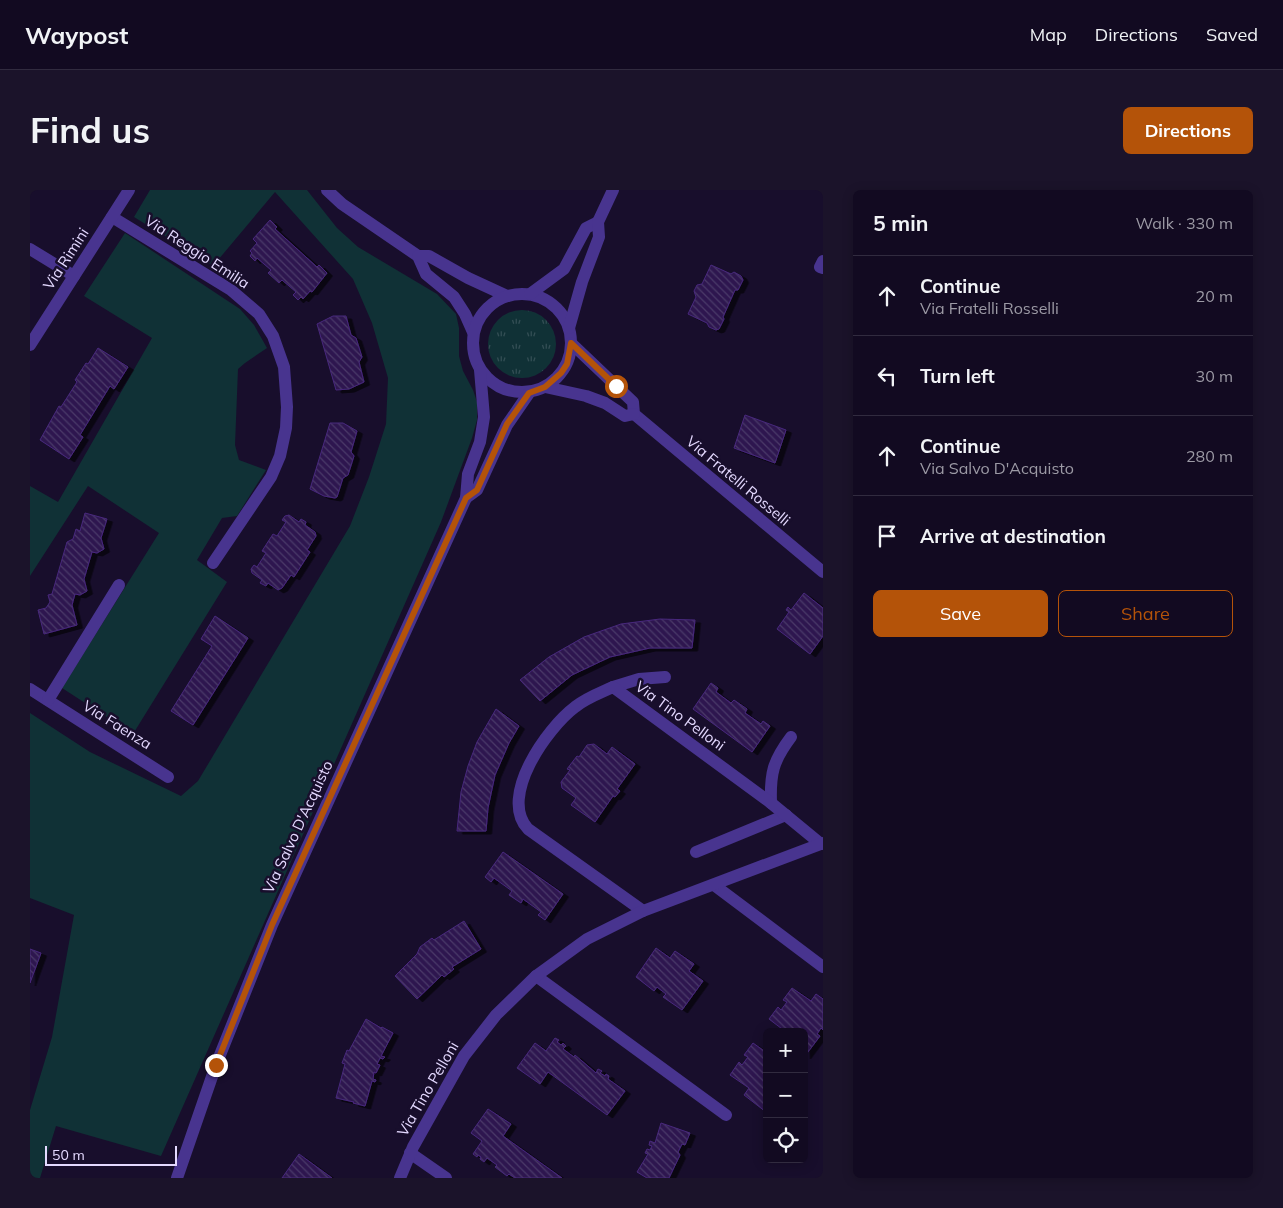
<!DOCTYPE html>
<html lang="en">
<head>
<meta charset="utf-8">
<style>
	:root { --surface:#120a21; --page:#1b132a; --text:#f1f3f6; --muted:#9c9aa5; --line:#312b3f; --accent:#b45309 }
	body { margin:0; font-family:Mulish,sans-serif; background:var(--page); color:var(--text) }
	.controls { position:absolute; right:15px; bottom:15px; display:grid; overflow:hidden; border-radius:8px; box-shadow:0 2px 12px #0003 }
	.controls button { width:45px; height:45px; display:grid; place-items:center; padding:0; border:0; border-bottom:1px solid var(--line); background:var(--surface); color:var(--text); font:25px sans-serif }
	.scale { position:absolute; left:15px; bottom:12px; width:132px; box-sizing:border-box; padding-left:5px; border:2px solid #e4d9ff; border-top:0; font-size:14px; line-height:18px; white-space:nowrap; color:#e4d9ff; -webkit-text-stroke:4px #180e2c; paint-order:stroke }
	.stop { position:absolute; width:15px; height:15px; margin:-11px; border:4px solid #b45309; border-radius:50%; background:#fff }
	.stop.end { background:#b45309; border-color:#fff; box-shadow:0 1px 5px #0008 }
	.list { margin:0; padding:0; list-style:none }
	h2 { display:flex; justify-content:space-between; align-items:center; height:65px; margin:0; padding:0 20px; font-size:21px }
	h2 small { font-size:16px; font-weight:400; color:var(--muted) }
	.list li { display:grid; grid-template-columns:32px 1fr auto; gap:15px; align-items:center; box-sizing:border-box; height:80px; padding:0 20px; border-top:1px solid var(--line) }
	.list b { display:block; font-size:19px; white-space:nowrap }
	.list p { margin:0; font-size:16px; white-space:nowrap; color:var(--muted) }
	.list em { font-size:16px; font-style:normal; color:var(--muted) }
	.actions { display:flex; gap:10px; padding:15px 20px }
	.actions a { flex:1; padding:11px 0; border:1px solid var(--accent); border-radius:8px; text-align:center; font-size:18px; color:var(--accent) }
	.actions .main { background:var(--accent); color:#fff }
	.icon { flex:none; width:28px; height:28px; fill:none; stroke:currentColor; stroke-width:2; stroke-linecap:round; stroke-linejoin:round }
	.map { position:relative; flex:none; width:793px; height:988px; overflow:hidden; border-radius:8px }
	header { display:flex; align-items:center; gap:30px; box-sizing:border-box; height:70px; padding:0 25px; background:var(--surface); border-bottom:1px solid var(--line) }
	header strong { font-size:24px }
	nav { display:flex; gap:28px; margin-inline-start:auto; font-size:18px }
	.intro { display:flex; align-items:center; justify-content:space-between; box-sizing:border-box; height:120px; padding:0 30px }
	h1 { margin:0; font-size:35px }
	.button { padding:12px 22px; border-radius:8px; background:var(--accent); color:#fff; font-size:18px; font-weight:700 }
	main { display:flex; gap:30px; padding:0 30px }
	aside { flex:1; background:var(--surface); border-radius:8px; box-shadow:0 2px 12px #0003 }
	.map>svg:first-child { display:block }
	.grass { fill:url(#grass-tufts) }
	.green { fill:#103136 }
	.building { fill:url(#building-back-hatch); stroke:#48287d; filter:url(#shadow) }
	.lines { fill:none; stroke-linecap:round; stroke-linejoin:round }
	.minor { stroke:#48348f; stroke-width:12 }
	.route { stroke:#b45309; stroke-width:6 }
	.labels { text-anchor:middle; stroke-width:5; stroke-linejoin:round; paint-order:stroke }
	.street-label { font-size:15px; fill:#e4d9ff; stroke:#180e2c }
</style>
</head>
<body>
<header>
<strong>Waypost</strong>
<nav><a>Map</a><a>Directions</a><a>Saved</a></nav>
</header>
<div class="intro"><h1>Find us</h1><a class="button">Directions</a></div>
<main>
<div class="map">
<svg width="793" height="988" viewBox="0 0 793 988">
	<defs>
		<pattern id="grass-tufts" width="24" height="20" patternUnits="userSpaceOnUse" patternTransform="scale(1.25)"><rect width="24" height="20" fill="#103136"/><path d="M3 7l-1-3M5 7V3M7 7l1-3M15 17l-1-3M17 17v-4M19 17l1-3" fill="none" stroke="#334e54"/></pattern>
		<pattern id="building-back-hatch" width="6" height="6" patternUnits="userSpaceOnUse" patternTransform="scale(1.25)"><rect width="6" height="6" fill="#2d184f"/><path d="M-1 5l2 2M0 0l6 6M5-1l2 2" fill="none" stroke="#4b3969"/></pattern>
		<filter id="shadow"><feDropShadow dx="5.5" dy="3" stdDeviation="0" flood-color="#0009"/></filter>
	</defs>
	<rect width="100%" height="100%" fill="#180e2c"/>
	<!-- grass -->
	<circle class="grass" cx="492" cy="154" r="34"/>
	<!-- green -->
	<g class="green">
		<polygon points="120,0 277,0 307,38 328,57 407,104 426,124 429,138 429,166 433,181 443,200 447,212 447,230 442,248 411,332 131,966 26,936 10,988 0,988 0,920 22,847 44,725 0,708 0,523 60,562 151,606 168,591 320,336 339,287 356,234 358,188 342,133 323,89 245,2 183,76 104,27"/>
		<polygon points="95,43 210,119 224,135 237,158 215,173 208,179 205,255 209,270 236,280 207,326 192,328 167,370 197,392 103,544 32,498 129,343 58,296 0,386 0,296 28,312 122,148 54,106"/>
	</g>
	<!-- building -->
	<g class="building">
		<polygon points="240,30 247,37 245,39 287,77 289,75 297,83 282,102 280,101 273,109 271,107 268,110 263,105 266,102 252,90 249,93 238,83 241,80 227,68 225,71 220,66 222,63 220,61 227,53 223,49"/>
		<polygon points="681,75 701,84 704,82 711,86 713,90 708,100 705,100 693,127 694,129 689,139 686,140 679,137 677,133 658,124 666,107 664,101 667,95 672,94"/>
		<polygon points="303,126 316,126 321,145 326,148 332,167 329,172 334,192 319,199 306,200 287,134"/>
		<polygon points="68,158 98,177 84,199 80,196 50,245 53,247 39,269 10,250 29,216 31,217 47,192 45,190 56,173 58,174"/>
		<polygon points="715,225 756,240 745,273 704,258"/>
		<polygon points="300,233 313,233 327,241 321,262 324,266 318,285 313,288 307,307 305,308 294,306 280,299"/>
		<polygon points="55,323 77,329 71,348 74,359 67,363 62,362 54,389 57,401 50,405 45,404 42,415 47,435 14,444 8,420 16,418 20,412 18,405 22,404 37,352 43,349 46,339 50,341"/>
		<polygon points="259,325 269,332 271,329 276,332 275,335 285,342 286,346 277,360 280,362 264,387 261,385 252,398 248,400 238,393 236,396 230,393 232,390 222,383 221,379 224,375 227,377 236,363 232,361 243,344 247,346 256,332 252,330 255,326"/>
		<polygon points="774,403 793,418 793,446 780,464 747,439 759,422 756,420 758,417 761,420"/>
		<polygon points="185,426 218,448 163,535 141,521 182,456 171,449"/>
		<polygon points="630,429 665,430 662,458 620,458 580,467 542,485 510,511 490,490 519,467 554,447 591,434"/>
		<polygon points="681,493 688,498 686,502 701,513 704,510 717,519 715,523 731,534 733,531 740,536 722,562 663,519"/>
		<polygon points="466,519 489,536 479,553 465,585 458,618 456,641 427,641 431,602 438,576 447,552"/>
		<polygon points="564,554 577,564 582,557 605,574 587,599 590,601 585,607 583,606 565,632 541,615 546,608 532,598 531,592 540,580 537,579 547,566 549,567 557,555"/>
		<polygon points="473,662 533,704 515,730 508,725 511,722 493,709 491,713 479,705 482,701 464,688 461,692 455,687"/>
		<polygon points="434,731 451,759 422,777 424,779 414,787 412,785 387,809 365,786 387,764 390,757 402,748 404,750"/>
		<polygon points="626,758 640,768 645,761 664,774 659,781 673,791 652,820 633,807 636,804 627,797 624,801 606,787"/>
		<polygon points="0,759 11,763 0,793"/>
		<polygon points="762,798 781,811 786,804 793,809 793,840 791,838 787,844 790,846 775,866 774,842 756,842 739,829 748,817 751,820 757,812 753,810"/>
		<polygon points="336,829 351,838 352,837 363,843 351,866 355,867 353,869 350,868 347,874 350,875 346,883 344,882 343,889 346,890 345,892 342,891 335,916 323,913 324,912 306,908 315,874 312,873 317,860 319,861"/>
		<polygon points="525,848 529,850 527,852 531,855 533,853 536,856 533,859 544,867 545,865 566,883 568,879 572,881 570,883 575,886 576,884 579,886 578,889 595,901 577,925 518,882 510,894 487,878 505,853 516,861"/>
		<polygon points="723,853 737,863 736,922 714,905 719,898 700,885 709,872 712,875 718,867 714,865"/>
		<polygon points="458,919 481,934 473,946 532,988 485,988 479,984 477,986 465,977 467,975 457,968 454,972 450,969 451,967 448,965 447,967 443,964 452,951 441,943"/>
		<polygon points="631,933 660,943 655,955 652,954 648,962 650,965 639,988 617,988 607,982 618,964 615,963 617,959 620,960 622,956 619,955 620,951 625,953"/>
		<polygon points="269,964 302,988 252,988"/>
	</g>
	<g class="lines">
		<!-- minor -->
		<g class="minor">
			<polyline points="297,0 312,14 388,66 396,84 424,107 435,124 443,142"/>
			<polyline points="82,27 201,100 229,124 243,146 254,177 257,217 256,238 250,266 241,287 183,373"/>
			<polyline points="0,59 44,86"/>
			<polyline points="388,66 399,66 438,88 477,106"/>
			<polyline points="793,71 790,77 793,78"/>
			<circle cx="492" cy="153" r="49"/>
			<polyline points="500,104 534,79 556,38 568,32"/>
			<polyline points="539,138 552,92 569,47 568,32 583,0"/>
			<polyline points="541,153 603,212 604,224 793,382"/>
			<polyline points="0,155 99,0"/>
			<polyline points="515,197 556,206 575,213 595,226 604,224"/>
			<polyline points="436,308 447,300 477,235 499,203"/>
			<polyline points="583,497 609,489 635,487"/>
			<polyline points="0,499 138,587"/>
			<polyline points="18,510 89,395"/>
			<path d="M741,613C740,583 743,571 761,547"/>
			<polyline points="666,662 756,625"/>
			<polyline points="684,695 793,777"/>
			<path d="M613,721L498,639C468,607 517,538 545,517C556,508 570,503 583,497L741,613L791,654"/>
			<polyline points="506,786 696,925"/>
			<polyline points="380,963 416,988"/>
			<polyline points="147,988 186,875 242,735 436,308 438,284 450,252 454,227 450,180"/>
			<polyline points="370,988 383,957 434,866 466,825 506,786 557,749 613,721 793,653"/>
		</g>
	</g>
	<g class="lines">
		<!-- route -->
		<polyline class="route" points="186,875 242,735 436,308 447,300 477,234 499,203 515,197 531,183 537,174 541,153 586,196"/>
	</g>
	<g class="labels">
		<!-- street labels -->
		<g class="street-label">
			<text transform="translate(167 62) rotate(33)" y="5">Via Reggio Emilia</text>
			<text transform="translate(36 69) rotate(-57)" y="5">Via Rimini</text>
			<text transform="translate(708 291) rotate(40)" y="5">Via Fratelli Rosselli</text>
			<text transform="translate(650 526) rotate(36)" y="5">Via Tino Pelloni</text>
			<text transform="translate(87 535) rotate(32)" y="5">Via Faenza</text>
			<text transform="translate(268 637) rotate(-65)" y="5">Via Salvo D'Acquisto</text>
			<text transform="translate(398 899) rotate(-60)" y="5">Via Tino Pelloni</text>
		</g>
	</g>
</svg>
<div class="controls">
<button>+</button>
<button>−</button>
<button><svg class="icon" aria-label="locate" viewBox="0 0 24 24"><circle cx="12" cy="12" r="6"/><path d="M12 2v4M12 18v4M2 12h4M18 12h4"/></svg></button>
</div>
<div class="scale">50 m</div>
<div class="stop" style="left:586px;top:196px"></div>
<div class="stop end" style="left:186px;top:875px"></div>
</div>
<aside>
<h2>5 min<small>Walk · 330 m</small></h2>
<ul class="list">
<li><svg class="icon" aria-label="ahead" viewBox="0 0 24 24"><path d="M12 20V5M6 11l6-6 6 6"/></svg><div><b>Continue</b><p>Via Fratelli Rosselli</p></div><em>20 m</em></li>
<li><svg class="icon" aria-label="left" viewBox="0 0 24 24"><path d="M17 20v-9H6M10 6l-5 5 5 5"/></svg><div><b>Turn left</b></div><em>30 m</em></li>
<li><svg class="icon" aria-label="ahead" viewBox="0 0 24 24"><path d="M12 20V5M6 11l6-6 6 6"/></svg><div><b>Continue</b><p>Via Salvo D'Acquisto</p></div><em>280 m</em></li>
<li><svg class="icon" aria-label="arrive" viewBox="0 0 24 24"><path d="M6 21V4h12l-3 4 3 4H6"/></svg><div><b>Arrive at destination</b></div></li>
</ul>
<div class="actions"><a class="main">Save</a><a>Share</a></div>
</aside>
</main>
</body>
</html>
